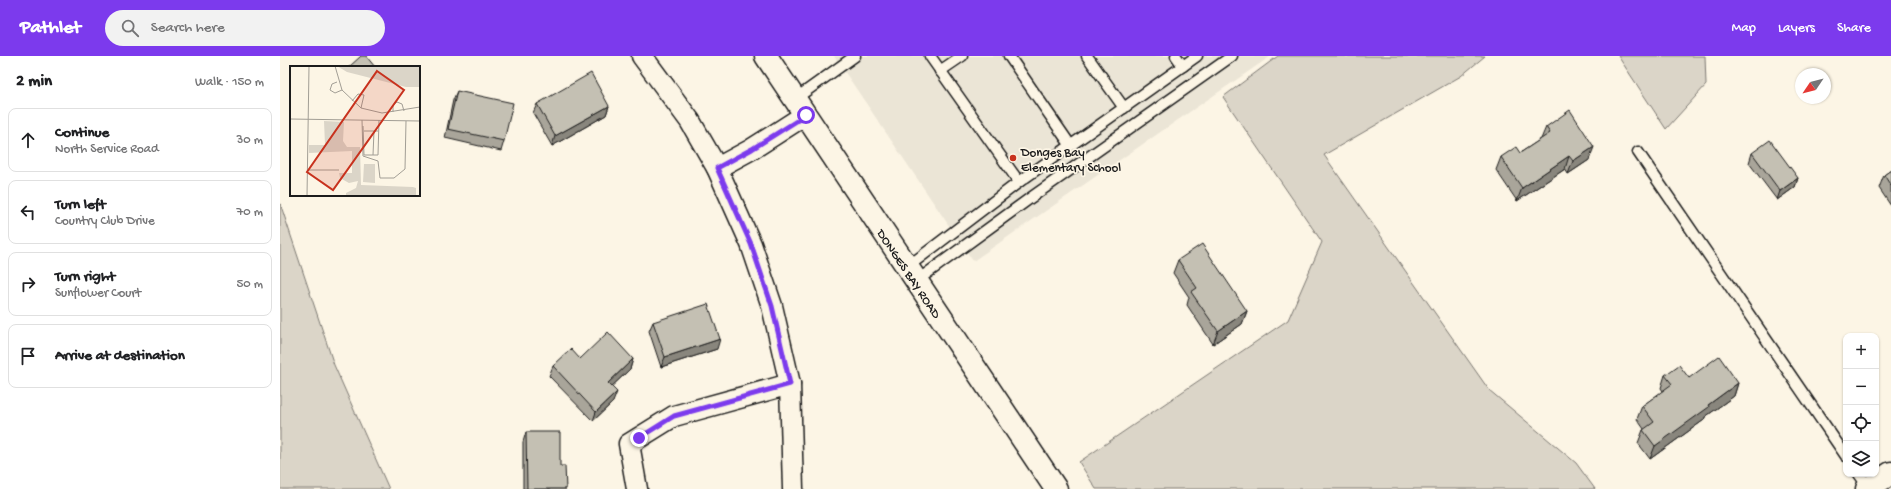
<!DOCTYPE html>
<html lang="en">
<head>
<meta charset="utf-8">
<style>
	:root { --surface:#fff; --page:#f2f2f2; --text:#202124; --muted:#757577; --line:#e0e0e0; --accent:#7c3aed }
	body { margin:0; font-family:"Gochi Hand",sans-serif; background:var(--page); color:var(--text) }
	.controls { position:absolute; right:12px; bottom:12px; display:grid; overflow:hidden; border-radius:8px; box-shadow:0 1px 3px #0004 }
	.controls button { width:36px; height:36px; display:grid; place-items:center; padding:0; border:0; border-bottom:1px solid var(--line); background:var(--surface); color:var(--text); font:20px sans-serif }
	.compass { position:absolute; left:1515px; top:12px; width:36px; height:36px; border-radius:50%; background:var(--surface); box-shadow:0 1px 3px #0004; rotate:235deg }
	.stop { position:absolute; width:12px; height:12px; margin:-9px; border:3px solid #7c3aed; border-radius:50%; background:#fff }
	.stop.end { background:#7c3aed; border-color:#fff; box-shadow:0 1px 4px #0008 }
	.list { margin:0; padding:0; list-style:none }
	h2 { display:flex; justify-content:space-between; align-items:center; height:52px; margin:0; padding:0 16px; font-size:17px }
	h2 small { font-size:13px; font-weight:400; color:var(--muted) }
	.list li { display:grid; grid-template-columns:26px 1fr auto; gap:12px; align-items:center; box-sizing:border-box; height:64px; margin:0 8px 8px; padding:0 8px; border:1px solid var(--line); border-radius:8px }
	.list b { display:block; font-size:15px; white-space:nowrap }
	.list p { margin:0; font-size:13px; white-space:nowrap; color:var(--muted) }
	.list em { font-size:13px; font-style:normal; color:var(--muted) }
	.icon { flex:none; width:22px; height:22px; fill:none; stroke:currentColor; stroke-width:2; stroke-linecap:round; stroke-linejoin:round }
	.map { position:relative; flex:none; width:1611px; height:433px; overflow:hidden }
	header { display:flex; align-items:center; gap:24px; box-sizing:border-box; height:56px; padding:0 20px; background:var(--accent); color:#fff }
	header strong { font-size:19px }
	nav { display:flex; gap:22px; margin-inline-start:auto; font-size:14px }
	.search { width:280px; height:36px; background:var(--page); display:flex; align-items:center; gap:10px; box-sizing:border-box; padding:0 14px; border-radius:22px; color:var(--muted); font-size:15px }
	main { display:flex }
	aside { flex:1; background:var(--surface) }
	.map>svg:first-child { display:block }
	.built { fill:#ebe5d6 }
	.green { fill:#dbd5c8; stroke:#7c7872 }
	.lines { fill:none; stroke-linecap:round; stroke-linejoin:round }
	.service-casing { stroke:#1c1c1c; stroke-width:13 }
	.minor-casing { stroke:#1c1c1c; stroke-width:23 }
	.tertiary-casing { stroke:#1c1c1c; stroke-width:25 }
	.service { stroke:#fcf5e5; stroke-width:10 }
	.minor { stroke:#fcf5e5; stroke-width:20 }
	.tertiary { stroke:#fcf5e5; stroke-width:22 }
	.wall { fill:#a9a59a; stroke:#1c1c1c }
	.shaded-wall { fill:#89867d; stroke:#1c1c1c }
	.building { fill:#c4c0b3; stroke:#1c1c1c }
	.route { stroke:#7c3aed; stroke-width:5 }
	.poi-dot { fill:#c8321e; stroke:#fcf5e5; stroke-width:1.5 }
	.labels { text-anchor:middle; stroke-width:3.5; stroke-linejoin:round; paint-order:stroke }
	.poi-label { font-size:13px; fill:#1c1c1c; stroke:#fcf5e5; text-anchor:start }
	.street-label { font-size:13px; fill:#1c1c1c; stroke:#fcf5e5 }
	.inset-road { fill:none; stroke:#a29e95; stroke-width:1 }
	.view { fill:#c8321e; fill-opacity:0.15; stroke:#c8321e; stroke-width:2 }
	.inset-edge { fill:none; stroke:#1c1c1c; stroke-width:2 }
</style>
</head>
<body>
<header>
<strong>Pathlet</strong>
<div class="search"><svg class="icon" aria-label="search" viewBox="0 0 24 24"><circle cx="10" cy="10" r="6"/><path d="M15 15l6 6"/></svg>Search here</div>
<nav><a>Map</a><a>Layers</a><a>Share</a></nav>
</header>
<main>
<aside>
<h2>2 min<small>Walk · 150 m</small></h2>
<ul class="list">
<li><svg class="icon" aria-label="ahead" viewBox="0 0 24 24"><path d="M12 20V5M6 11l6-6 6 6"/></svg><div><b>Continue</b><p>North Service Road</p></div><em>30 m</em></li>
<li><svg class="icon" aria-label="left" viewBox="0 0 24 24"><path d="M17 20v-9H6M10 6l-5 5 5 5"/></svg><div><b>Turn left</b><p>Country Club Drive</p></div><em>70 m</em></li>
<li><svg class="icon" aria-label="right" viewBox="0 0 24 24"><path d="M7 20v-9h11M14 6l5 5-5 5"/></svg><div><b>Turn right</b><p>Sunflower Court</p></div><em>50 m</em></li>
<li><svg class="icon" aria-label="arrive" viewBox="0 0 24 24"><path d="M6 21V4h12l-3 4 3 4H6"/></svg><div><b>Arrive at destination</b></div></li>
</ul>
</aside>
<div class="map">
<svg width="1611" height="433" viewBox="0 0 1611 433">
	<rect width="100%" height="100%" fill="#fcf5e5"/>
	<filter id="ink" filterUnits="userSpaceOnUse"><feTurbulence type="fractalNoise" baseFrequency=".025" numOctaves="2"/><feDisplacementMap in="SourceGraphic" scale="8" xChannelSelector="R" yChannelSelector="G"/><feConvolveMatrix kernelMatrix="1 2 1 2 8 2 1 2 1" color-interpolation-filters="sRGB"/></filter>
	<g filter="url(#ink)">
		<!-- built -->
		<polygon class="built" points="554,0 991,0 693,205"/>
		<!-- green -->
		<g class="green">
			<polygon points="998,0 1205,0 1181,20 1044,99 1209,334 1296,407 1315,433 816,433 799,406 1008,264 1042,186 943,41"/>
			<polygon points="1338,0 1425,0 1426,29 1386,73"/>
			<polygon points="0,147 54,309 109,433 0,433"/>
		</g>
		<g class="lines">
			<!-- service casing -->
			<g class="service-casing">
				<g id="service">
					<polyline points="650,0 739,126"/>
					<polyline points="729,0 791,90"/>
					<polyline points="807,0 844,52"/>
					<polyline points="896,0 903,10"/>
					<polyline points="660,15 682,0"/>
					<polyline points="515,43 575,0"/>
					<polyline points="1358,96 1566,400"/>
					<polyline points="626,212 739,126 917,0"/>
					<polyline points="635,226 749,143 952,0"/>
					<polyline points="1579,418 1589,432"/>
				</g>
			</g>
			<!-- minor casing -->
			<g class="minor-casing">
				<g id="minor">
					<polyline points="362,0 410,65 437,112 471,188 492,250 510,328 513,433"/>
					<polyline points="437,112 472,93 525,59"/>
					<polyline points="357,433 349,388 394,360 510,328"/>
				</g>
			</g>
			<!-- tertiary casing -->
			<g class="tertiary-casing">
				<g id="tertiary">
					<polyline points="486,0 776,433"/>
					<polyline points="1587,433 1611,417"/>
				</g>
			</g>
			<!-- service -->
			<use href="#service" class="service"/>
			<!-- minor -->
			<use href="#minor" class="minor"/>
			<!-- tertiary -->
			<use href="#tertiary" class="tertiary"/>
		</g>
		<!-- wall -->
		<g class="wall">
			<polygon points="177,35 224,85 221,95 165,82 173,44"/>
			<polygon points="257,48 329,50 326,59 272,90 253,57"/>
			<polygon points="1266,71 1309,104 1288,118 1285,113 1237,145 1216,114 1221,101 1240,97 1261,83"/>
			<polygon points="1472,97 1518,122 1515,131 1497,144 1469,107"/>
			<polygon points="1611,114 1611,150 1599,132 1604,119"/>
			<polygon points="898,204 967,255 962,268 933,288 907,249 909,241 893,217"/>
			<polygon points="373,266 437,293 381,311 369,275"/>
			<polygon points="300,303 353,303 350,313 331,331 333,346 313,365 269,320 273,310"/>
			<polygon points="1385,319 1458,327 1454,340 1425,361 1424,364 1370,403 1358,387 1363,374 1364,373 1357,363 1362,350 1383,335 1381,332"/>
			<polygon points="246,376 280,410 286,433 243,433 243,386"/>
		</g>
		<!-- shaded-wall -->
		<g class="shaded-wall">
			<polygon points="329,50 326,59 272,90 275,80"/>
			<polygon points="1314,91 1309,104 1288,118 1293,105"/>
			<polygon points="1289,100 1285,113 1237,145 1242,132"/>
			<polygon points="1518,122 1515,131 1497,144 1500,135"/>
			<polygon points="967,255 962,268 933,288 938,275"/>
			<polygon points="440,283 437,293 381,311 385,301"/>
			<polygon points="353,303 350,313 325,337 328,327"/>
			<polygon points="1458,327 1454,340 1425,361 1424,364 1370,403 1375,390 1428,349"/>
			<polygon points="337,336 333,346 313,365 316,356"/>
		</g>
		<!-- building -->
		<g class="building">
			<polygon points="81,0 86,0 95,11 69,11"/>
			<polygon points="311,17 329,50 275,80 257,48"/>
			<polygon points="177,35 233,47 224,85 168,73"/>
			<polygon points="1290,54 1314,91 1293,105 1289,100 1242,132 1221,101 1236,91 1240,97 1270,77 1266,71"/>
			<polygon points="1490,84 1518,122 1500,135 1472,97"/>
			<polygon points="1611,114 1611,130 1604,119"/>
			<polygon points="922,188 967,255 938,275 911,236 917,232 898,204"/>
			<polygon points="428,248 440,283 385,301 373,266"/>
			<polygon points="328,276 353,303 328,327 337,336 316,356 273,310 291,293 300,303"/>
			<polygon points="1439,300 1458,327 1428,349 1429,351 1375,390 1363,374 1374,366 1362,350 1392,328 1385,319 1399,309 1409,322"/>
			<polygon points="246,376 280,376 280,410 285,410 286,433 247,433"/>
		</g>
	</g>
	<g class="lines" filter="url(#ink)">
		<!-- route -->
		<polyline class="route" points="359,382 394,360 510,328 492,250 471,188 437,112 472,93 526,59"/>
	</g>
	<!-- markers -->
	<circle class="poi-dot" cx="733" cy="102" r="4"/>
	<g class="labels">
		<!-- poi labels -->
		<g class="poi-label">
			<text x="741" y="100">Donges Bay<tspan x="741" dy="15">Elementary School</tspan></text>
		</g>
		<!-- street labels -->
		<g class="street-label">
			<text transform="translate(630 217) rotate(56)" y="5">DONGES BAY ROAD</text>
		</g>
	</g>
	<!-- overview -->
	<g transform="translate(10 10)">
		<rect width="130" height="130" fill="#fcf5e5"/>
		<path d="M47,0H130V21H116L57,6ZM34,55L54,56L53,75L57,81H70L71,119L123,121L126,122V130H56V127L66,122L68,115L59,117L50,112L49,107H62V85L19,87V79H35ZM74,98H85V117L73,116Z" fill="#dbd5c8"/>
		<path class="inset-road" d="M45,0L52,24L71,42L92,47L130,41M47,16L42,18L40,24L45,27L52,24M62,35L68,28L74,29L71,42M103,46V39L107,36L112,38L114,45M0,53L130,55M72,54L73,90L88,95L90,112H104L115,103L116,55M73,60L74,89H88L89,54M74,65H88M83,89L84,65M18,104H49M17,130L19,0"/>
		<path class="view" d="M87,5L114,24L43,124L17,106Z"/>
		<rect width="130" height="130" class="inset-edge"/>
	</g>
</svg>
<div class="controls">
<button>+</button>
<button>−</button>
<button><svg class="icon" aria-label="locate" viewBox="0 0 24 24"><circle cx="12" cy="12" r="6"/><path d="M12 2v4M12 18v4M2 12h4M18 12h4"/></svg></button>
<button><svg class="icon" aria-label="layers" viewBox="0 0 24 24"><path d="M12 4l9 5-9 5-9-5zM3 14l9 5 9-5"/></svg></button>
</div>
<svg class="compass" viewBox="-18 -18 36 36"><path d="M0-13l5 13h-10z" fill="#e53935"/><path d="M0 13l5-13h-10z" fill="#757577"/></svg>
<div class="stop" style="left:526px;top:59px"></div>
<div class="stop end" style="left:359px;top:382px"></div>
</div>
</main>
</body>
</html>
